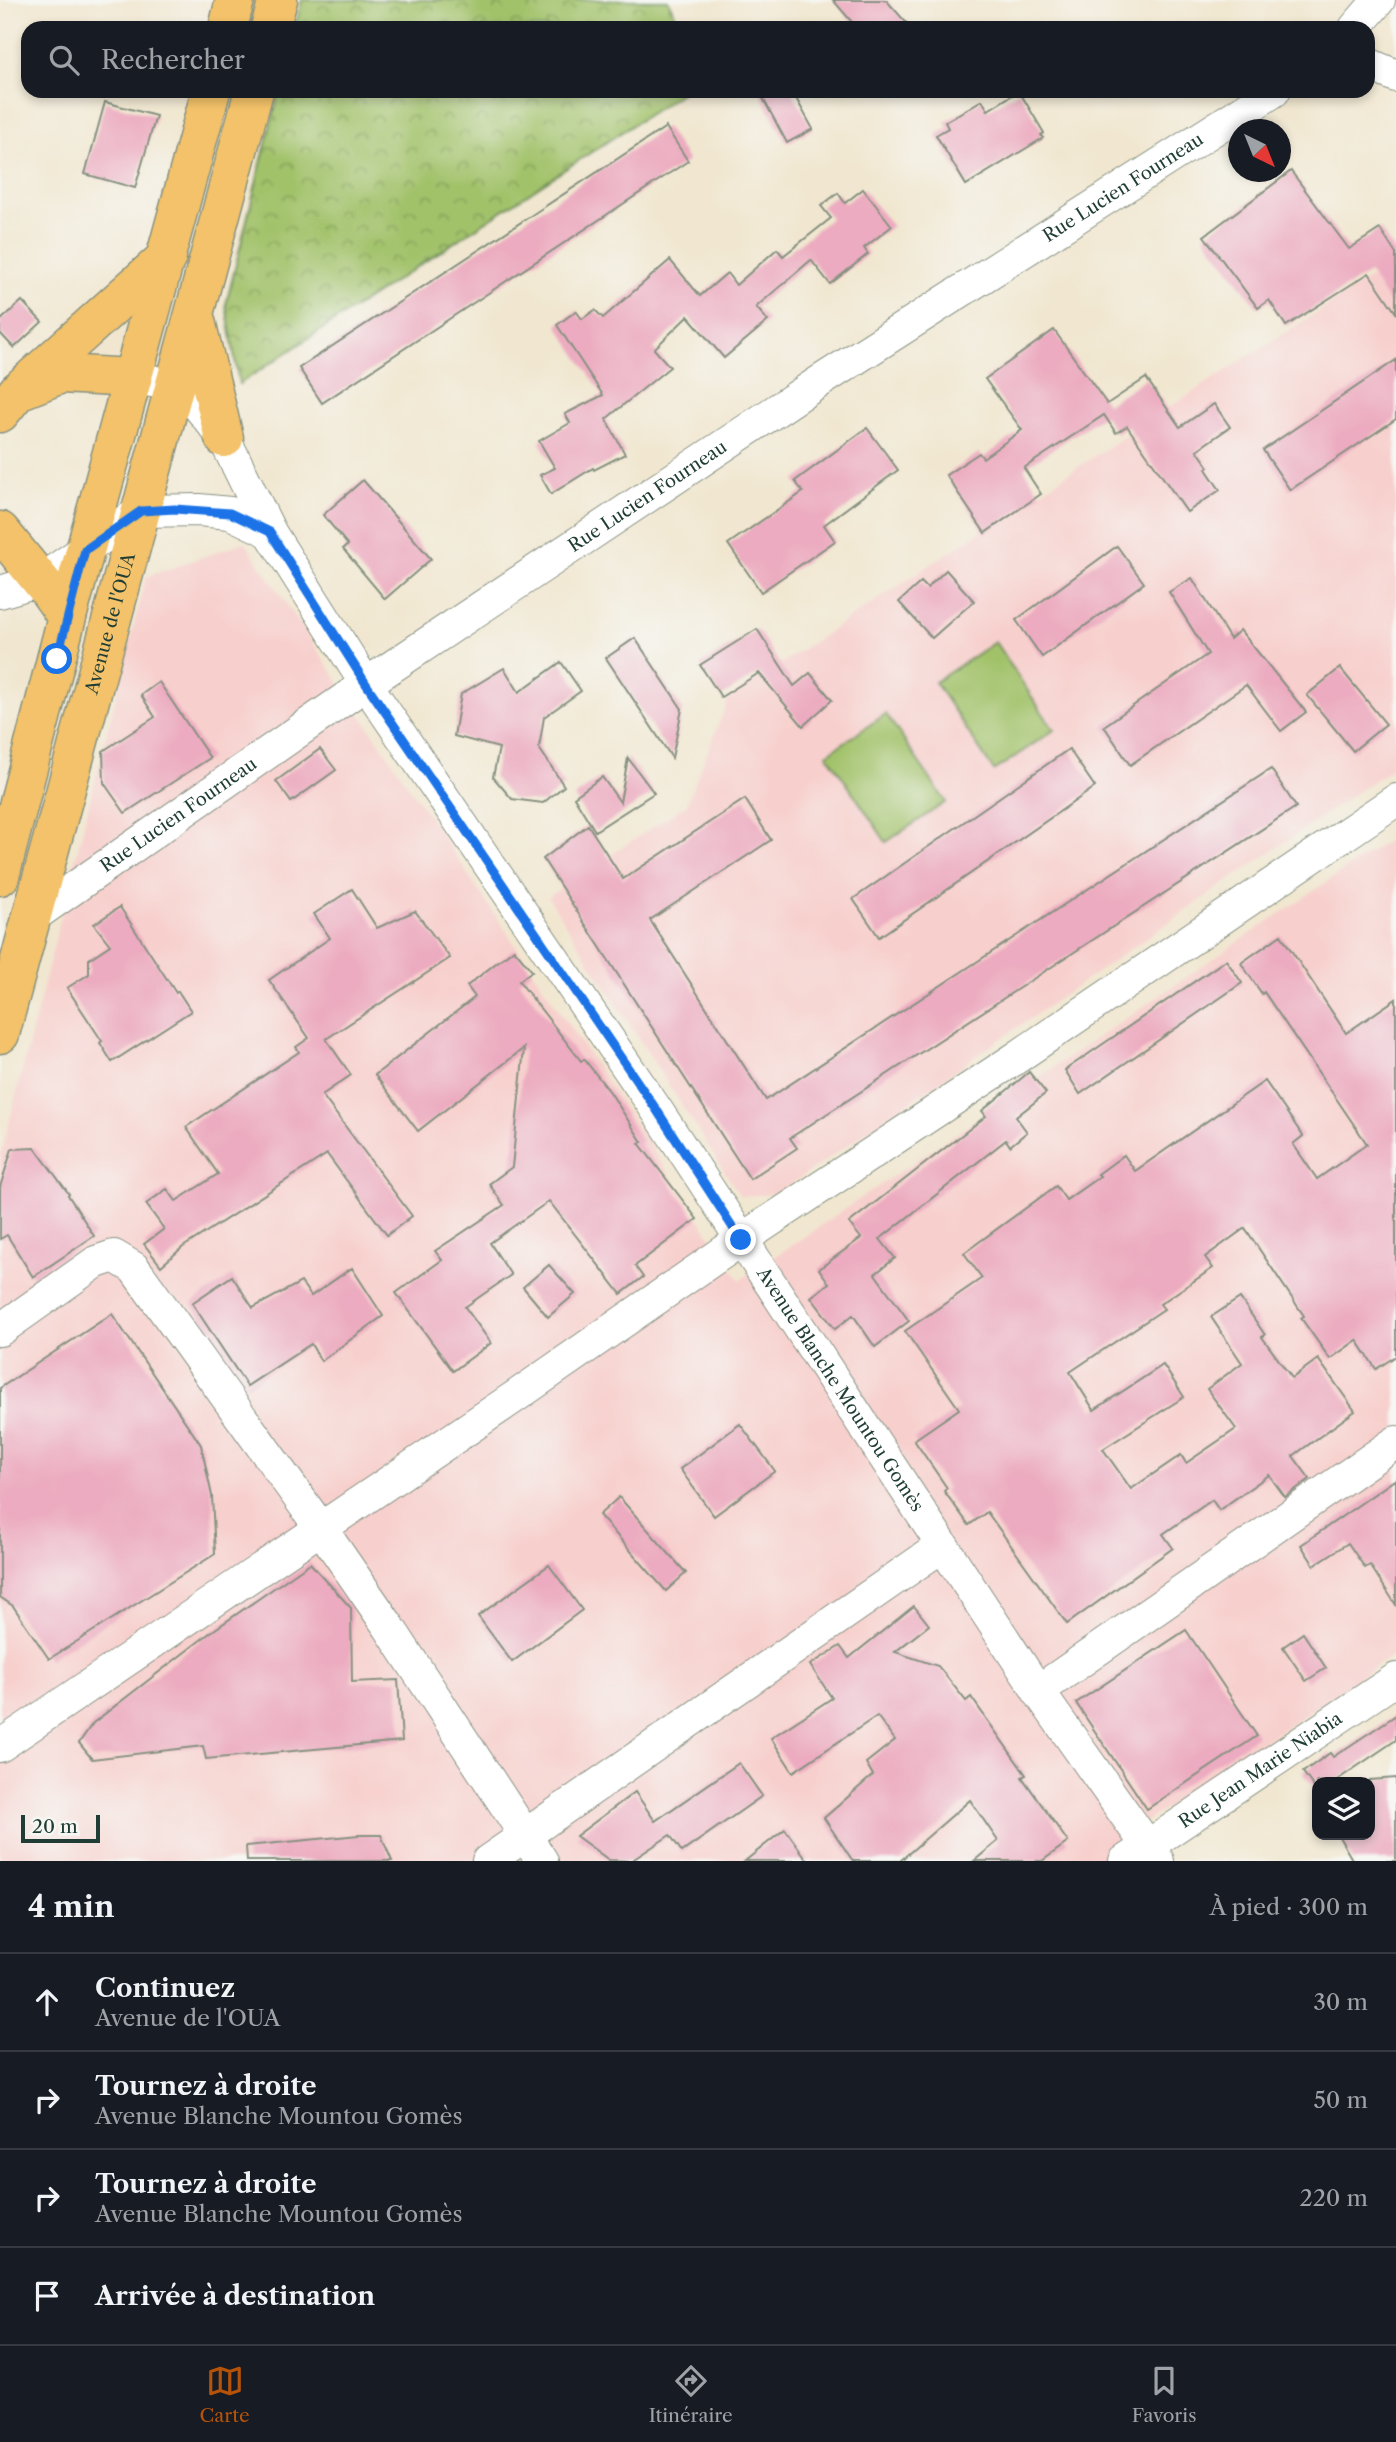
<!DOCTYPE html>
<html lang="fr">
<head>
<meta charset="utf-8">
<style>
	:root { --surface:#171b24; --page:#242831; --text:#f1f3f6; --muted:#9ea1a6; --line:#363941; --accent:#b45309 }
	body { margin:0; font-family:"Libre Caslon Text",serif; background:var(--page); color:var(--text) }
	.controls { position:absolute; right:21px; bottom:21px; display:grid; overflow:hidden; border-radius:14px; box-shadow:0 4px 10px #0003 }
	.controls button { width:63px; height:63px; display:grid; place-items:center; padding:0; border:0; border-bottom:2px solid var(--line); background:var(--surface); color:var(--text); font:35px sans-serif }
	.compass { position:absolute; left:1228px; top:119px; width:63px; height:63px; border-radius:50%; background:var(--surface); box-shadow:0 4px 10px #0003; rotate:137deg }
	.scale { position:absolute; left:21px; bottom:18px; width:79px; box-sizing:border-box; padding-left:7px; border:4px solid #1f3d34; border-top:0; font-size:19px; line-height:24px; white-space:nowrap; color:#1f3d34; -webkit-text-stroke:5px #f6f6f2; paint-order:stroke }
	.stop { position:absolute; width:21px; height:21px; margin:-16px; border:5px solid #1a73e8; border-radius:50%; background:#fff }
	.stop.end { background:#1a73e8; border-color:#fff; box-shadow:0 2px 7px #0008 }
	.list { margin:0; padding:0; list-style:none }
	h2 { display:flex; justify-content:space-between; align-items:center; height:91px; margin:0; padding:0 28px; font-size:30px }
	h2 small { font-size:23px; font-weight:400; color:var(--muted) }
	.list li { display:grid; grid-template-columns:46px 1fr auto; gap:21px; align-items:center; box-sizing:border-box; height:98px; padding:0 28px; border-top:2px solid var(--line) }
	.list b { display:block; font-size:26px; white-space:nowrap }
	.list p { margin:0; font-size:23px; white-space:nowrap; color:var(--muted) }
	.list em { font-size:23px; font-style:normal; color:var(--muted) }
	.icon { flex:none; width:38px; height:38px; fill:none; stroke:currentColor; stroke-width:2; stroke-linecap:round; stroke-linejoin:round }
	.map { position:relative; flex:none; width:1396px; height:1861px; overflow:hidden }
	.search { position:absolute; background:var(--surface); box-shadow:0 4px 10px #0003; left:21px; right:21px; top:21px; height:77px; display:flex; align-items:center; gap:18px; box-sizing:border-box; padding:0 24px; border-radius:21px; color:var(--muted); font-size:26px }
	.sheet { height:483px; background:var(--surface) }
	nav { display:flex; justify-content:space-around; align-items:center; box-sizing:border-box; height:98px; border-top:2px solid var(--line); background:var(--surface); font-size:19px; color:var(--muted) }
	nav a { display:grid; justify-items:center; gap:4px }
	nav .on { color:var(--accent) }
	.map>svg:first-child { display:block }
	.built { fill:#f7d0cd }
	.park { fill:url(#park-crowns); stroke:#60804f; stroke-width:2 }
	.garden { fill:#a2c26a; stroke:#60804f; stroke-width:2 }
	.building { fill:#ecabc0 }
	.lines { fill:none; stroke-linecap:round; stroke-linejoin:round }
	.minor-casing { stroke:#889282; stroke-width:34 }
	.major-casing { stroke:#889282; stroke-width:41 }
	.minor { stroke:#fff; stroke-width:32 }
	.major { stroke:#f3c26a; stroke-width:38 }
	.route { stroke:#1a73e8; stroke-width:9 }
	.labels { text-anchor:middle; stroke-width:5; stroke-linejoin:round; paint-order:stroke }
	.street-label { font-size:18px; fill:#1f3d34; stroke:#f6f6f2 }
</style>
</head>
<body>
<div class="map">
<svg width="1396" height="1861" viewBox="0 0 1396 1861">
	<defs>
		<pattern id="park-crowns" width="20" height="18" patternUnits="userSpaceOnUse" patternTransform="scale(1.75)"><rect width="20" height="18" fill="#a2c26a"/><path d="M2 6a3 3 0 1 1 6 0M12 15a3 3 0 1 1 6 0" fill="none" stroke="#839f58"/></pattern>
	</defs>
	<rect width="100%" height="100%" fill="#f6f6f2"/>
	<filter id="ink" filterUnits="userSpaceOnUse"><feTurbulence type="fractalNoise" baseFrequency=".0143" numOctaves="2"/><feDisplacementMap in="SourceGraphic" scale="14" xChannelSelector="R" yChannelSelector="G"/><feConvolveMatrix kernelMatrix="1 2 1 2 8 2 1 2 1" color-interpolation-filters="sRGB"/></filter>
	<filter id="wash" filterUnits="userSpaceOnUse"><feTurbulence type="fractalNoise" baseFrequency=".00686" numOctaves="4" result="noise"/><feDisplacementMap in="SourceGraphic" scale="28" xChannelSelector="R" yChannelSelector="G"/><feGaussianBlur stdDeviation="1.57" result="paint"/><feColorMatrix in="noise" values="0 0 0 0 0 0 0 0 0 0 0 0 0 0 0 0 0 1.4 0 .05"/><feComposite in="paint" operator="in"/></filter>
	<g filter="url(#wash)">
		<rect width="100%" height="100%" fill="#f1e7d0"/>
		<!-- built -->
		<g class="built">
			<polygon points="1396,261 1396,765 777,1194 740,1196 548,897 686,805 729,698 1125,436"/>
			<polygon points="245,542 740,1280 1396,835 1396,1653 1113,1844 1124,1861 0,1861 0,1159 146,577"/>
		</g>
		<!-- park -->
		<g class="park">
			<polygon points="302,0 668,0 681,28 295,28"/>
			<polygon points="279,91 684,91 239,384 226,304"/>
		</g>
		<!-- garden -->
		<g class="garden">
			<polygon points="995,642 1054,730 994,771 935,682"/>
			<polygon points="886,714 946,802 886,842 827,754"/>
		</g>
		<g id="blocks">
			<!-- building -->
			<g class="building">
				<polygon points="833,0 886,0 911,28 857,28"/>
				<polygon points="759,91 792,91 813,129 787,143"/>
				<polygon points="1019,91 1044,133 1041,135 1043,138 966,185 936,135 948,128 945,122 982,100 988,110"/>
				<polygon points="105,102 156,116 135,188 85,174"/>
				<polygon points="666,127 688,161 322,403 299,368"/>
				<polygon points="1291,171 1349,249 1380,229 1396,254 1396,313 1369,273 1286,326 1269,300 1258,308 1204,236"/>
				<polygon points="863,189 892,226 864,248 868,254 830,284 811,260 756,307 768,321 724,358 688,316 654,349 670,367 606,419 625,454 594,470 593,468 551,494 540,475 555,468 539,441 570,423 565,414 603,395 557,325 576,311 582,319 595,310 603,318 670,260 700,296 727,273 736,285 777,249 783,256 831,218 821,206 838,193 845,203"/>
				<polygon points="22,301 42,322 14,348 0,333 0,321"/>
				<polygon points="1054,330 1107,404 1146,378 1180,427 1214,404 1230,427 1197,450 1209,467 1206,469 1220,490 1187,512 1127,426 1116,433 1104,415 1024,468 1041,494 985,533 946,475 979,453 983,458 1022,430 985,379"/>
				<polygon points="1396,360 1396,419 1290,490 1263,450"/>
				<polygon points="867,428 898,470 824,525 835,541 761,592 728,544 803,492 795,481"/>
				<polygon points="363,480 431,559 385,599 343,549 348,545 323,515"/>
				<polygon points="1117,546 1144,583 1042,657 1016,620"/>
				<polygon points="946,570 974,601 932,638 899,602 921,582 927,588"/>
				<polygon points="1192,578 1230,639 1240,630 1306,712 1281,731 1246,685 1130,765 1104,726 1208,654 1169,592"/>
				<polygon points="757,629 794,686 810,673 832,700 803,726 759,673 721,697 700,665"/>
				<polygon points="635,638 682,709 672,758 606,658"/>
				<polygon points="561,662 581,691 544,717 539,748 564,786 543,803 512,799 493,777 499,748 454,736 461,694 504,668 519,692"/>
				<polygon points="1340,668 1386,724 1353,751 1307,695"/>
				<polygon points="159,682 210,758 125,813 104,783 103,751 155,717 141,695"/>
				<polygon points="320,749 336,770 291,802 276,781"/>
				<polygon points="1069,749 1095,787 879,937 853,899"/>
				<polygon points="628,758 654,793 595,831 574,797 602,777 620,802"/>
				<polygon points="1271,769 1296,807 790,1138 797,1148 750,1179 543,859 588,825 623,879 745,799 771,840 650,920 766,1100"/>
				<polygon points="352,889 377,928 415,911 450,958 326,1039 351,1075 322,1095 412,1216 387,1235 327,1154 183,1247 161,1266 144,1244 164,1229 146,1204 167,1189 176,1201 218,1174 186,1127 299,1052 296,1047 309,1038 269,980 330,938 314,914"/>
				<polygon points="120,907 176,993 178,991 191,1011 112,1062 100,1043 102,1041 67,988 89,974 89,959 110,945 94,924"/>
				<polygon points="1281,935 1346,1033 1396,999 1396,1356 1376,1369 1357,1340 1330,1359 1301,1318 1304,1316 1245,1228 1205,1257 1213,1268 1160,1304 1164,1309 1070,1372 1094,1410 1163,1365 1184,1397 1103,1449 1131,1489 1181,1455 1186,1463 1236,1429 1207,1389 1242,1363 1211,1317 1240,1298 1265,1335 1262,1337 1292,1378 1318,1359 1355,1411 1293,1456 1310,1479 1285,1497 1269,1475 1219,1510 1212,1500 1163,1534 1173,1548 1067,1624 987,1512 969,1525 944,1491 947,1488 914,1440 959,1409 905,1331 982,1278 964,1253 1056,1186 1066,1200 1100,1176 1098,1174 1124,1155 1135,1171 1265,1081 1303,1136 1293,1144 1317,1179 1367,1144 1264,992 1262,994 1241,963"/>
				<polygon points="514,949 532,971 519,981 581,1061 584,1059 610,1092 642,1142 639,1143 697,1219 635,1266 643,1277 621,1294 549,1201 490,1243 511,1275 465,1307 491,1343 453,1371 396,1293 442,1260 435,1251 504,1205 489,1184 512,1167 524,1048 418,1131 375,1075 475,997 467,986"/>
				<polygon points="1226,960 1242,983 1080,1094 1065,1070"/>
				<polygon points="1029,1072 1046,1093 1016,1117 1027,1132 1010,1146 1006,1140 880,1239 895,1258 875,1274 909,1321 875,1347 853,1315 835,1329 811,1297 829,1283 819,1269 861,1238 849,1223 986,1116 982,1111"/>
				<polygon points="35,1148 69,1194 68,1195 94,1236 33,1277 7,1235 0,1239 0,1187 12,1149"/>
				<polygon points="549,1265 575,1294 548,1317 523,1287"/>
				<polygon points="352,1268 383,1316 321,1361 311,1344 247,1386 192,1303 232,1276 253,1308 301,1282 311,1296"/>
				<polygon points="112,1314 201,1445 212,1496 215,1554 49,1659 13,1606 0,1597 0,1388"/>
				<polygon points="740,1424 775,1471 714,1516 680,1469"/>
				<polygon points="1396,1479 1396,1605 1370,1565 1365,1568 1348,1543 1314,1565 1301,1545"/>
				<polygon points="619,1497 686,1573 666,1591 599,1515"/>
				<polygon points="310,1563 351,1608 352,1682 398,1680 402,1741 206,1759 203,1746 92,1759 79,1743 93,1723 211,1632"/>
				<polygon points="549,1565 582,1610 512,1662 478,1616"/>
				<polygon points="914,1606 929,1625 895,1652 938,1666 966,1701 971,1697 1026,1775 1022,1777 1068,1842 1042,1861 974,1861 998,1841 970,1800 900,1861 853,1861 824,1818 873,1775 866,1763 895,1740 877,1716 793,1772 771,1738 832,1698 810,1665 840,1646 849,1658"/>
				<polygon points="1186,1630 1257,1736 1147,1809 1076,1703"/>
				<polygon points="1303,1633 1326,1668 1306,1681 1283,1647"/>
				<polygon points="1396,1715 1396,1740 1334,1782 1317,1782 1317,1788 1315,1789 1303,1772 1330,1753 1333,1757"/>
				<polygon points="739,1763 762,1796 682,1852 670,1835 631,1861 609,1860 576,1836 635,1792 655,1821"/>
				<polygon points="1396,1778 1396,1861 1353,1861 1338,1835 1370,1835 1370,1780"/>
				<polygon points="785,1829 808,1861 745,1861"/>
				<polygon points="359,1835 381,1835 392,1861 247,1861 246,1846"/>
			</g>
		</g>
	</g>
	<g filter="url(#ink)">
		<use href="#blocks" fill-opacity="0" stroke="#889282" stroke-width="2"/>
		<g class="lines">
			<!-- minor casing -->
			<g class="minor-casing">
				<g id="minor">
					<polyline points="1355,28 1379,0"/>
					<polyline points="1368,64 1396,76"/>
					<path id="s1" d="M132,378L177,385L194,401L224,438L270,532L366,684L658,1112L1038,1691L1158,1861"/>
					<polyline points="0,592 41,580 141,511 199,510 230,513 270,532"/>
					<path id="s2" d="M31,918L366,684L819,382L1274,91"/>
					<polyline points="0,1330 96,1262 114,1256 134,1268 320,1527 389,1627 542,1861"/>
					<polyline points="1038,1691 1396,1442"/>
					<polyline points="0,1746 516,1396 741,1240 1016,1058 1396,800"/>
					<polyline points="488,1861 942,1546"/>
					<path id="s3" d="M1125,1861L1396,1679"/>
				</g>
			</g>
			<!-- major casing -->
			<g class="major-casing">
				<g id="major">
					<polyline points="228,28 235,0"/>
					<polyline points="270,28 278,0"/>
					<polyline points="196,321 224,438"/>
					<polyline points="18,391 167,257"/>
					<polyline points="0,413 18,391 61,374 132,378"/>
					<polyline points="0,531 45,586 67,617"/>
					<polyline points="0,876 67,617 211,91"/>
					<path id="s4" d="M0,1034C83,719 171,406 254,91"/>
				</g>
			</g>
			<!-- minor -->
			<use href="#minor" class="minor"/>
			<!-- major -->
			<use href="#major" class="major"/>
		</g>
	</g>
	<g class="lines" filter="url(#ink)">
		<!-- route -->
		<polyline class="route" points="57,659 85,550 141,511 175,509 230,513 270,532 366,684 658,1112 741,1240"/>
	</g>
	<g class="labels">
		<!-- street labels -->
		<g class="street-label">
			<text dy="6" stroke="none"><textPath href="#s2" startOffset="1314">Rue Lucien Fourneau</textPath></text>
			<text dy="6" stroke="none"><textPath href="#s2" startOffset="747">Rue Lucien Fourneau</textPath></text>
			<text dy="6" stroke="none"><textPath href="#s4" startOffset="425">Avenue de l'OUA</textPath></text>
			<text dy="6" stroke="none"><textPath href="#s2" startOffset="180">Rue Lucien Fourneau</textPath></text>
			<text dy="6" stroke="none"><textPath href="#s1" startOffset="1251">Avenue Blanche Mountou Gomès</textPath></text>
			<text dy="6" stroke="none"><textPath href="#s3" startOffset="163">Rue Jean Marie Niabia</textPath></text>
		</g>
	</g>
</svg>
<div class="controls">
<button><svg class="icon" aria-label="layers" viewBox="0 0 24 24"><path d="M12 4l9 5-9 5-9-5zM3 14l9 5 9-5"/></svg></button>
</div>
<svg class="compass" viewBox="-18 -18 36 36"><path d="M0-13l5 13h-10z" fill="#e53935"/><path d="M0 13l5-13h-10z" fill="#9ea1a6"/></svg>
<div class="scale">20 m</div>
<div class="stop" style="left:57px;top:659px"></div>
<div class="stop end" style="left:741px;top:1240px"></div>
<div class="search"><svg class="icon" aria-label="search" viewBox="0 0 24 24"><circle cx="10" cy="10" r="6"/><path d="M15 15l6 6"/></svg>Rechercher</div>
</div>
<section class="sheet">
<h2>4 min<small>À pied · 300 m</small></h2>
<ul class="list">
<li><svg class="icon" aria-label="ahead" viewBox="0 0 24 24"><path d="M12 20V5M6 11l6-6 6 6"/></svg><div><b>Continuez</b><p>Avenue de l'OUA</p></div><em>30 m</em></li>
<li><svg class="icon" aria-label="right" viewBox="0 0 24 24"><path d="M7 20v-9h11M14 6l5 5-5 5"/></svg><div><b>Tournez à droite</b><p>Avenue Blanche Mountou Gomès</p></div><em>50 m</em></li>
<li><svg class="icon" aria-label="right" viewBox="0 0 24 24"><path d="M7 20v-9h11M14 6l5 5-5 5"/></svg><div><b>Tournez à droite</b><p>Avenue Blanche Mountou Gomès</p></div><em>220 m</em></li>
<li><svg class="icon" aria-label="arrive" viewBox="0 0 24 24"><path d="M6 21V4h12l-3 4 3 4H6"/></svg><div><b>Arrivée à destination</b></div></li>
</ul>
</section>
<nav>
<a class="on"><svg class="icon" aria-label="map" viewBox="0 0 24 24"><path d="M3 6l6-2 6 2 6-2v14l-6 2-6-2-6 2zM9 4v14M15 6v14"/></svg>Carte</a>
<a><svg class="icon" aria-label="directions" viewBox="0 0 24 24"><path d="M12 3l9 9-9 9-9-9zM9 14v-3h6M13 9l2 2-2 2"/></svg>Itinéraire</a>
<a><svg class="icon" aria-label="saved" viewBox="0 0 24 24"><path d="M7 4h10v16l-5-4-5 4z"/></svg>Favoris</a>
</nav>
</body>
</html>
